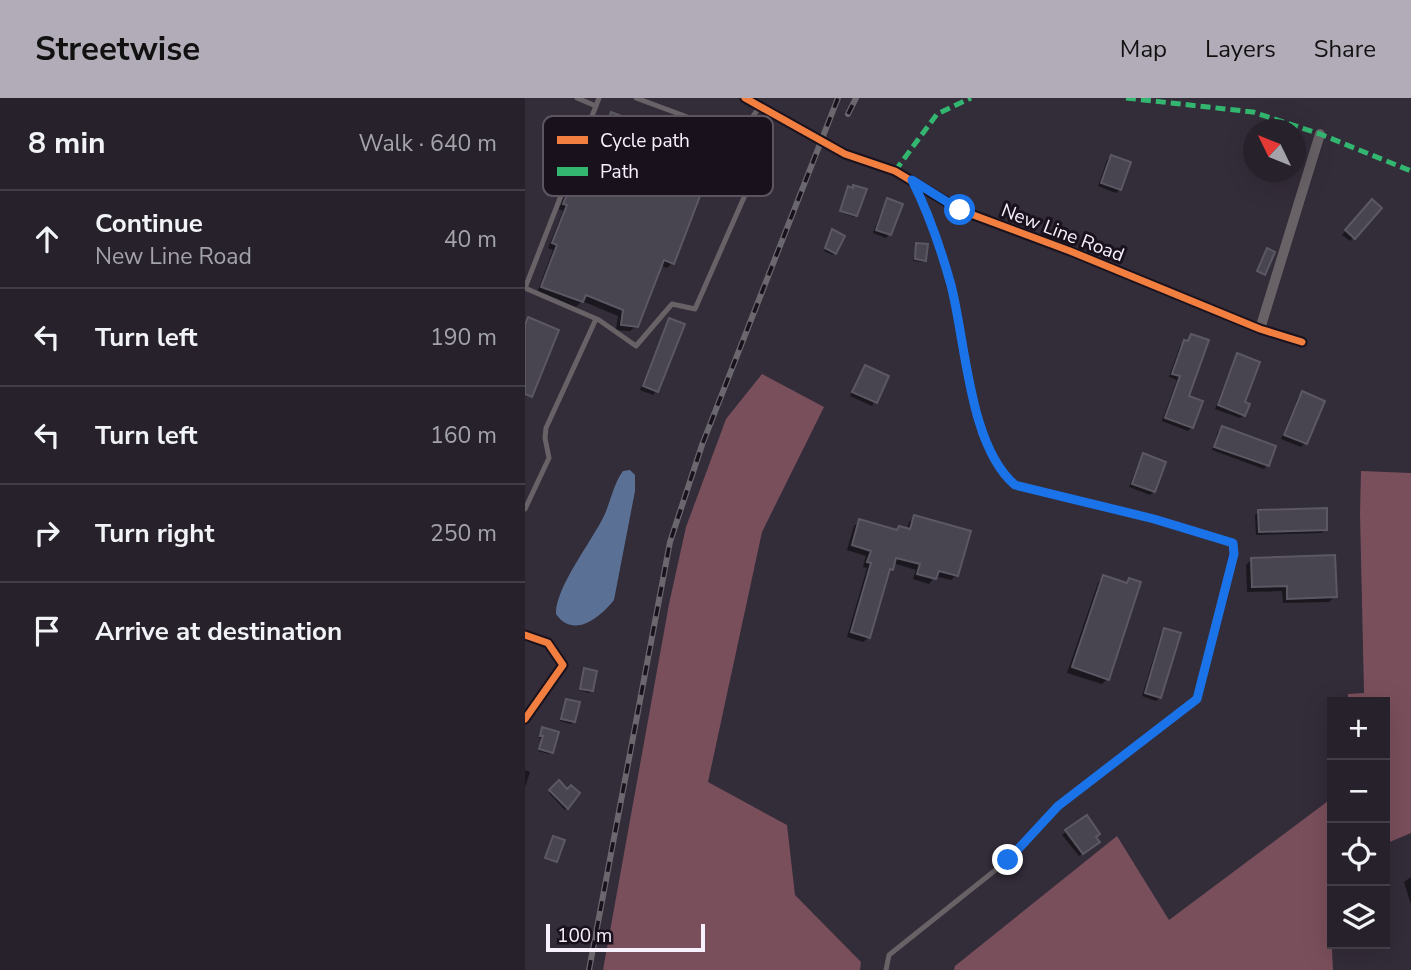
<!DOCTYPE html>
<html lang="en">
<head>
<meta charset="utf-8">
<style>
	:root { --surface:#26212b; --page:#2e2933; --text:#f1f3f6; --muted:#a4a3a9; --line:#423e47; --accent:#b2abb8 }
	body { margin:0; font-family:"Nunito Sans",sans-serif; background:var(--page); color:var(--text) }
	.controls { position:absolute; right:21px; bottom:21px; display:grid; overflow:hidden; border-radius:0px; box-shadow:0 7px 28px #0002 }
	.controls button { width:63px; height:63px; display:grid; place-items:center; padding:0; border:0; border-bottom:2px solid var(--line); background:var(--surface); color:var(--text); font:35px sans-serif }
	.compass { position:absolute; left:718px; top:21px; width:63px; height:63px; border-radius:50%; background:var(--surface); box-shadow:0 7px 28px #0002; rotate:313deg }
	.scale { position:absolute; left:21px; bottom:18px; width:159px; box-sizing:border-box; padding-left:7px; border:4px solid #f7f0fd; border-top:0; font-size:19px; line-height:24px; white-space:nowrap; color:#f7f0fd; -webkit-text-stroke:5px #19121d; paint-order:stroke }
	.stop { position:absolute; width:21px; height:21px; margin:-16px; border:5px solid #1a73e8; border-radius:50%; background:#fff }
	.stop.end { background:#1a73e8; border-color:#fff; box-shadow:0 2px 7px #0008 }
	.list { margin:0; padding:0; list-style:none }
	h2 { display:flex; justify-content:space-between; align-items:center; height:91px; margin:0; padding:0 28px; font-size:30px }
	h2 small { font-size:23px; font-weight:400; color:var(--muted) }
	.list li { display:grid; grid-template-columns:46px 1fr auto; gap:21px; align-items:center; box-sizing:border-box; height:98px; padding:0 28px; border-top:2px solid var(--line) }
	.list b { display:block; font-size:26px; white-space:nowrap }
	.list p { margin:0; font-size:23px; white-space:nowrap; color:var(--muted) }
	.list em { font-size:23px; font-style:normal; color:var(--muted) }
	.icon { flex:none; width:38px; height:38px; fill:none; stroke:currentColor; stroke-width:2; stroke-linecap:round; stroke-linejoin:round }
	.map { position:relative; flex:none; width:886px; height:872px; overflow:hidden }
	header { display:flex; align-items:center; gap:42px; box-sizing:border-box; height:98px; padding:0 35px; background:var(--accent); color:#111 }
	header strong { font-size:33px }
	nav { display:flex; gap:38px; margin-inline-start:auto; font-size:24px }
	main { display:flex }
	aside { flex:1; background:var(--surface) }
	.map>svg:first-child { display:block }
	.forest { fill:#794f5b }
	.water { fill:#5a7195 }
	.shadow { fill:#0007 }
	.building { fill:#484450; stroke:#5b5864; stroke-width:2 }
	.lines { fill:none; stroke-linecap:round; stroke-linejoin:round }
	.lane { stroke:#686267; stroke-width:5 }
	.street { stroke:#686267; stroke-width:10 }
	.rail-casing { stroke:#6b676e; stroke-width:6 }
	.rail { stroke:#19121d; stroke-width:3.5; stroke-dasharray:10; stroke-linecap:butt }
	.quiet { stroke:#33b770; stroke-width:5; stroke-dasharray:10 5; stroke-linecap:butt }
	.cycleway-casing { stroke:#19121d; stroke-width:11 }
	.cycleway { stroke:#f27e40; stroke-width:7 }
	.route { stroke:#1a73e8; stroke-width:9 }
	.labels { text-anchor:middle; stroke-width:6; stroke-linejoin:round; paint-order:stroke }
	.street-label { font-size:19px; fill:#f7f0fd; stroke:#19121d }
	.key { fill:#19121d; stroke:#5c5560; stroke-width:2 }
	.key-label { font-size:19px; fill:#f7f0fd }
</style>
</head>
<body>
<header>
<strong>Streetwise</strong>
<nav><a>Map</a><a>Layers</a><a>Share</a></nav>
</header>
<main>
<aside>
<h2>8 min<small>Walk · 640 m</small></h2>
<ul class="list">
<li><svg class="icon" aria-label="ahead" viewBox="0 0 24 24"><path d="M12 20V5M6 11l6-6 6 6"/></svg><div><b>Continue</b><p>New Line Road</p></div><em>40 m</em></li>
<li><svg class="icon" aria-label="left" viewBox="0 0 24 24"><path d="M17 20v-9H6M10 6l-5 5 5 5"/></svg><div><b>Turn left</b></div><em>190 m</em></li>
<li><svg class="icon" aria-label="left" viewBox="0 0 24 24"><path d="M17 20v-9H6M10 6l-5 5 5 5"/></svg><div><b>Turn left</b></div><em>160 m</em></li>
<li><svg class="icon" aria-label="right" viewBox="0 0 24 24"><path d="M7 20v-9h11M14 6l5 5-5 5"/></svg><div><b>Turn right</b></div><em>250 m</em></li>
<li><svg class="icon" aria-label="arrive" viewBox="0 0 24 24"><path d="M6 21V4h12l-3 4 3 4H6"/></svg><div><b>Arrive at destination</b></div></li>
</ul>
</aside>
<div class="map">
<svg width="886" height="872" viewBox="0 0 886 872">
	<rect width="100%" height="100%" fill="#332c39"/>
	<!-- forest -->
	<g class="forest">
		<polygon points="237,276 299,309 237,434 183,684 262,727 270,797 336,864 335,872 78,872 144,506 161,429 201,321"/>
		<polygon points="836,373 886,375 886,735 860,746 860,604 823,604 823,596 839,595 835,415"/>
		<polygon points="807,700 807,791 804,796 808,872 429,872 430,868 592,738 644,822"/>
	</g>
	<!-- water -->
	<path class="water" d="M105,372L110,377V393L89,502C75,520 48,541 31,516C30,490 67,443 79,418C86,403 88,387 98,373Z"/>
	<!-- shadow -->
	<g class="shadow">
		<polygon points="87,16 172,75 147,165 142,170 135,167 111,228 105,233 91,232 93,218 57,203 51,209 12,195 28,152 23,150 38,113 34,111 41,95 48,90 60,59 65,54 68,55 81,21"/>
		<polygon points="586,59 595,91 591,95 573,88 582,62"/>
		<polygon points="323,90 331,117 329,119 314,114"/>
		<polygon points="363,102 364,136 361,140 348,135 359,106"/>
		<polygon points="847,103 854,110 825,143 817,137"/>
		<polygon points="307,133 310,155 308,157 299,153"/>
		<polygon points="392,147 400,162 397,164 388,163"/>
		<polygon points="145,222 131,293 128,297 115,292 141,226"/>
		<polygon points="666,238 662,299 667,329 663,333 637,323 652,282 644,279 655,248 659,244 662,245"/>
		<polygon points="713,257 719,317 715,320 690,311 709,261"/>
		<polygon points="340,269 362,279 347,308 325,298"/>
		<polygon points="777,295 780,345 776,349 756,341 773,299"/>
		<polygon points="697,330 749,349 742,367 739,371 687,352 693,334"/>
		<polygon points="618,357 629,393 625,397 604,389 615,361"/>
		<polygon points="734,413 800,431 797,435 731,437 730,417"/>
		<polygon points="390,419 431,477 426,482 410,478 404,486 388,481 391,472 368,465 362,476 344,539 338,544 322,539 342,470 338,469 341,458 322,452 329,428 335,423 370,433 374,430 382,432 384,424"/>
		<polygon points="726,462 810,498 804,504 758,505 757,493 722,494 721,467"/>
		<polygon points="578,479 600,486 605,482 582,581 577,586 542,575 573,485"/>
		<polygon points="640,532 635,599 631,603 617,598 636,535"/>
		<polygon points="59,572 67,592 64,595 54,592"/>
		<polygon points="42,603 48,623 46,626 35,623"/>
		<polygon points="18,631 26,654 24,656 13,653 17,641 14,640"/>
		<polygon points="0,672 5,674 0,689"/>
		<polygon points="34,685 42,693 53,696 40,712 24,695"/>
		<polygon points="561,719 570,739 569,748 554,758 537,737"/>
		<polygon points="886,779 886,807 879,784"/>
	</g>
	<!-- building -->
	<g class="building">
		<polygon points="86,14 183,52 174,74 183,77 149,166 139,162 113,229 96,227 98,212 61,197 58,204 16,189 32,147 27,145 42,107 38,106 46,87 50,89 65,52 70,54"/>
		<polygon points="586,57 606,64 596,92 576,85"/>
		<polygon points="328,87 342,91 332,118 315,113 323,88 328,90"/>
		<polygon points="362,100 378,106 366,137 351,132"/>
		<polygon points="847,101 857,110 830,141 820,132"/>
		<polygon points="307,131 320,138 311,156 300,150"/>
		<polygon points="391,145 403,146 401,163 390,161"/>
		<polygon points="742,150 750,154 740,177 732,173"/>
		<polygon points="3,219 34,232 7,299 0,296 0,227"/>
		<polygon points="144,220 160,226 133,294 118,288"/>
		<polygon points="666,236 684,242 664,298 678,303 668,330 640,320 655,278 647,276 659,242 663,243"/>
		<polygon points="712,255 735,264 720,304 725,306 720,318 693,307"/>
		<polygon points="340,267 364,278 352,305 327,294"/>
		<polygon points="777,293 800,303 782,346 759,337"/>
		<polygon points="697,328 751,348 744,368 689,349"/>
		<polygon points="618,355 641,364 630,394 607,386"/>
		<polygon points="802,410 802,432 734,434 733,412"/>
		<polygon points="389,417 446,433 433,478 414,473 411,481 392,476 395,466 371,460 368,472 365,471 345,540 326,534 346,465 342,464 346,453 327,447 334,421 372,432 374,428 385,431"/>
		<polygon points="810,457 812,499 762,501 762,488 727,489 726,460"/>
		<polygon points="578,477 602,485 604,480 616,484 584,582 547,569"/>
		<polygon points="639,530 656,535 636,600 620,595"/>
		<polygon points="59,570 72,573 68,593 55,591"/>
		<polygon points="41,601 55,604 50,624 36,621"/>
		<polygon points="17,629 34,634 28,655 14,651 18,638 15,638"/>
		<polygon points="34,682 42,691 46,687 55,695 43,711 24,692"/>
		<polygon points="562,717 575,736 571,739 575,744 558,756 540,732"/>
		<polygon points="28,738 40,742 32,764 20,760"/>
	</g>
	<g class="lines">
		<!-- lane -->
		<g class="lane">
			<polyline points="52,0 71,8"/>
			<polyline points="111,0 200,33 218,33 235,8"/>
			<polyline points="0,190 74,222 111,248 147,206 170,211 224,88 229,66 225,42 218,33"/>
			<polyline points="0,190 74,0"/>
			<polyline points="0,411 24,360 20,340 21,330 71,221"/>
			<polyline points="361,872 364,857 483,762 533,708 672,601 709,456 708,445 629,421 490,387 477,376 456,336 426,188 404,115 390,88"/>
		</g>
		<!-- street -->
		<g class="street">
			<polyline points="220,0 320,56 370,73 435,112 545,153 735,231 777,244"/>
			<polyline points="735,231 795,36"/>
			<polyline points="0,537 23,545 38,567 0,621"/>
		</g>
		<!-- rail casing -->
		<g class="rail-casing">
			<g id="rail">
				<polyline points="323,16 331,0"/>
				<polyline points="64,872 145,444 177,347 313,0"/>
			</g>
		</g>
		<!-- rail -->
		<use href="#rail" class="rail"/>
		<!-- quiet -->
		<g class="quiet">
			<polyline points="601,0 728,14 795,36 886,73"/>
			<polyline points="370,73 412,16 446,0"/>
		</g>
		<!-- cycleway casing -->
		<g class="cycleway-casing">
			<g id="cycleway">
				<polyline points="220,0 320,56 370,73 435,112 545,153 735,231 777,244"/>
				<polyline points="0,537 23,545 38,567 0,621"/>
			</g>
		</g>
		<!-- cycleway -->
		<use href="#cycleway" class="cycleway"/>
	</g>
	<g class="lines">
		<!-- route -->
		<path class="route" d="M435,112L387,82C404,116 416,151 426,187C441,245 444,348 490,387L629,421L708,445L709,456L672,601L533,708L483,762"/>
	</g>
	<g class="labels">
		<!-- street labels -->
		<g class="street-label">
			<text transform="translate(538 134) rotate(21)" y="7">New Line Road</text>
		</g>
	</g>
	<!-- legend -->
	<rect x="18" y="18" width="230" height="80" rx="10" class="key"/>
	<rect x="32" y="38" width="31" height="8" fill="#f27e40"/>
	<rect x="32" y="69" width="31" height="9" fill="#33b770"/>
	<g class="key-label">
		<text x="75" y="49">Cycle path</text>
		<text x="75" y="80">Path</text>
	</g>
</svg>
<div class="controls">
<button>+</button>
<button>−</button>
<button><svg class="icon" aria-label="locate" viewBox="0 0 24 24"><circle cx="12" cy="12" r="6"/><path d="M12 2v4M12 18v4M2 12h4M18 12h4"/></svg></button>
<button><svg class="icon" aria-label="layers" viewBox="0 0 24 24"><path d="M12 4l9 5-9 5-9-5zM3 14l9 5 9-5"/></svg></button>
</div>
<svg class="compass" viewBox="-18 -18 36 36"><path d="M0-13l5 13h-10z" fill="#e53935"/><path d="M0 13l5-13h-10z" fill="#a4a3a9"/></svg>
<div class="scale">100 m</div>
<div class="stop" style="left:435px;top:112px"></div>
<div class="stop end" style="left:483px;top:762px"></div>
</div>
</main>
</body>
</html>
